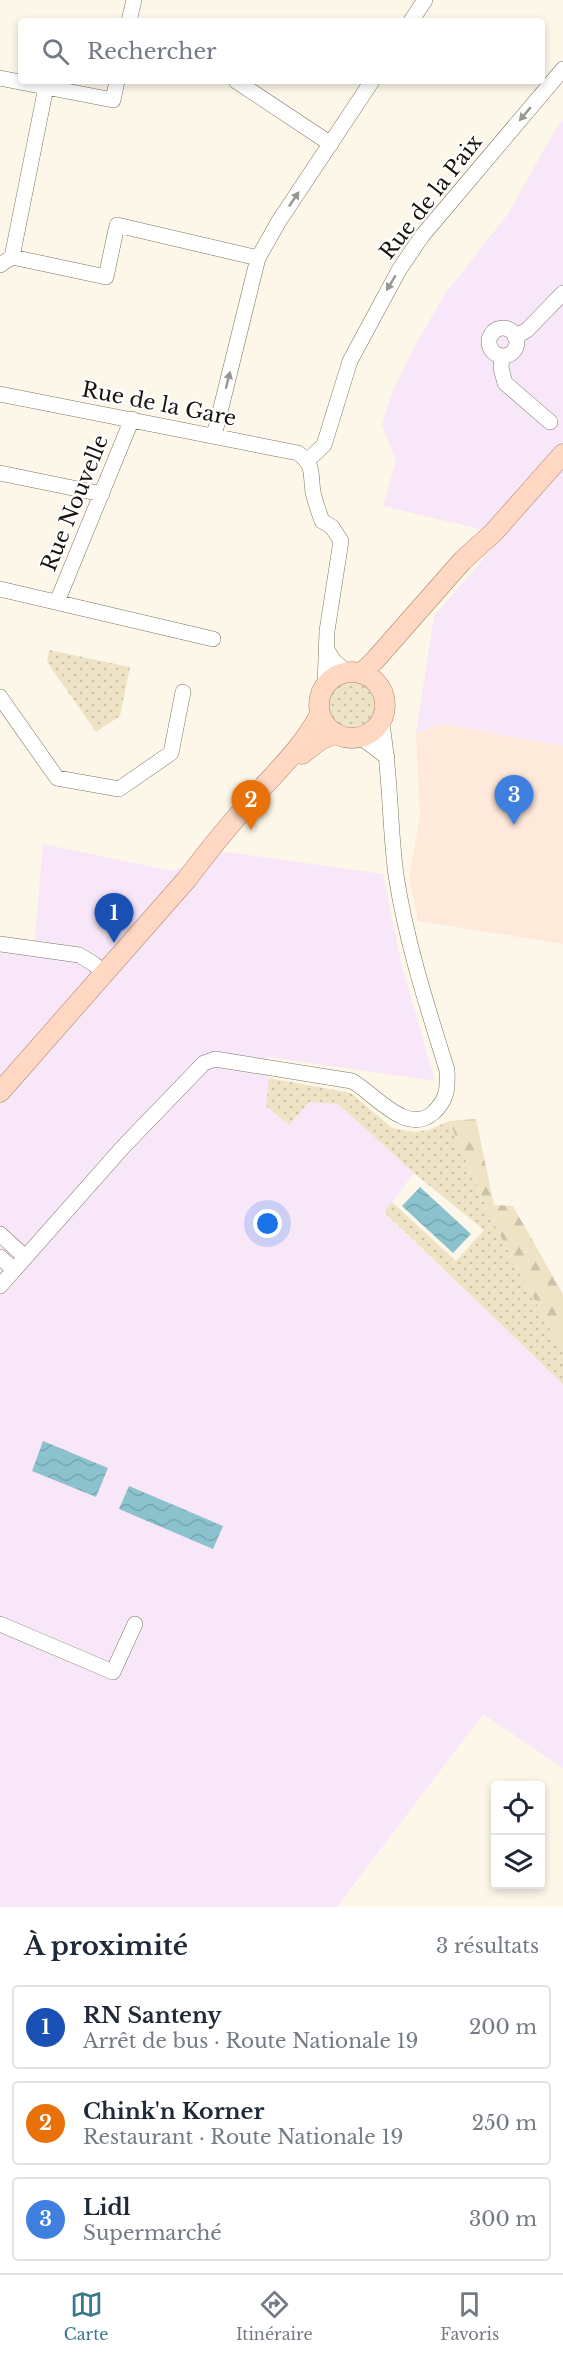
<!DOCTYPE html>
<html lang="fr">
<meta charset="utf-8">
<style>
:root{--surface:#fff;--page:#f2f2f3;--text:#1f2937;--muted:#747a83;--line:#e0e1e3;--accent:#3a788d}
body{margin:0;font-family:"Libre Baskerville",serif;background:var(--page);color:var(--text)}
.controls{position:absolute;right:18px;bottom:18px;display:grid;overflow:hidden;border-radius:6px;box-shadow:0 3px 9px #0003}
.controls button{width:54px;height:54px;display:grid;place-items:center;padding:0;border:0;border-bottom:2px solid var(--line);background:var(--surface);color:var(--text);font:30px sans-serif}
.you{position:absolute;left:268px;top:1224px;width:21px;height:21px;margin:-15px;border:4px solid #fff;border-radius:50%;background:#1a73e8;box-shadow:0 0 0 9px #1a73e833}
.badge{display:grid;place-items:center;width:39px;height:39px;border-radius:50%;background:var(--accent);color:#fff;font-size:20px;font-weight:700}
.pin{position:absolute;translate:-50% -50px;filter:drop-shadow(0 2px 3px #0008)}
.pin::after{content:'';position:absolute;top:32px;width:21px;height:18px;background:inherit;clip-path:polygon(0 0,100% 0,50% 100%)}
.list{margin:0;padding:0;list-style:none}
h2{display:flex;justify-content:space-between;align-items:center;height:78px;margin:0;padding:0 24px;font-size:26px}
h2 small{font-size:20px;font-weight:400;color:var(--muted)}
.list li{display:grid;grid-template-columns:39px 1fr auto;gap:18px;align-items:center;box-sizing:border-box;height:84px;margin:0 12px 12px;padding:0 12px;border:2px solid var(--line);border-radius:6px}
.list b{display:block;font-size:22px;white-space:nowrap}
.list p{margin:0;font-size:20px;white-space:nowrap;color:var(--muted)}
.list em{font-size:20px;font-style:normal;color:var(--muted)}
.icon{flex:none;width:33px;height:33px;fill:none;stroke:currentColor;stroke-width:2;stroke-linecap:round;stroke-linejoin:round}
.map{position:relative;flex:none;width:563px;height:1907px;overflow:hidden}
.search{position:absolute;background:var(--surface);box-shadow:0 3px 9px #0003;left:18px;right:18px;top:18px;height:66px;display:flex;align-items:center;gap:15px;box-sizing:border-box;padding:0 21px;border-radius:6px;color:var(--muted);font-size:22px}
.sheet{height:366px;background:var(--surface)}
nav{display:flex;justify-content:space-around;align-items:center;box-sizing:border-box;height:84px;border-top:2px solid var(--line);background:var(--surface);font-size:16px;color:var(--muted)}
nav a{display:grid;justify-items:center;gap:3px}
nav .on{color:var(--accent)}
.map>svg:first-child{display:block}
</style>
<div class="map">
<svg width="563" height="1907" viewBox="0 0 563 1907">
<defs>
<pattern id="green-dots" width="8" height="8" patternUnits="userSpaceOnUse" patternTransform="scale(1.5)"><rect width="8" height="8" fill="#efe3c6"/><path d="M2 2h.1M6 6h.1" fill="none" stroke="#ccc2a9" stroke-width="1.8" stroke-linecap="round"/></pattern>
<pattern id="forest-firs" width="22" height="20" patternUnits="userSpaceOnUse" patternTransform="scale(1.5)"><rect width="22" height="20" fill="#efe3c6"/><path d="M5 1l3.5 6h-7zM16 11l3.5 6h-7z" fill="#ccc2a9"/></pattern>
<pattern id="water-waves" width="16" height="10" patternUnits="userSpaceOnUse" patternTransform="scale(1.5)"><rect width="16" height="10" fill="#8bc2cd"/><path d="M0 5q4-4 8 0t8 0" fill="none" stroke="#77a6af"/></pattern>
</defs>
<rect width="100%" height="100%" fill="#fdf7e9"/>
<!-- commercial -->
<path fill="#fee9da" d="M442,724l121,22v198l-145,-23 -9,-43 11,-62 -4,-83z"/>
<!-- industrial -->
<path fill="#f8e7f9" d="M563,120v626l-121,-22 -26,9 18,-117 70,-81 -121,-29 13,-45 -14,-36 10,-32 24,-49 29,-50 63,-80 43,-77z
M43,844l129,27 55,-19 156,22 19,93 33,114 -167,-24 1,21 40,24 29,2 76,69 -30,40 179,171v384l-80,-54 -146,193h-337v-963l34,3z"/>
<!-- green -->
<path fill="url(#green-dots)" d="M49,650l81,17 -10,49 -24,16 -49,-70z
M328 705a24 24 0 1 1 48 0a24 24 0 1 1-48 0Z
M269,1078l82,15 41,35 21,4 16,-2 20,-9 43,99 71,133v31l-179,-172 8,-10 64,59 28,-31 -70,-57 -76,-69 -29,-2 -20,23 -23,-19z"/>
<!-- forest -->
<path fill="url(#forest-firs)" d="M476,1119l18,86 19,1 50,88v59l-71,-133 -43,-99z"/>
<!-- water -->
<path fill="url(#water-waves)" d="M420,1187l51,47 -18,19 -51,-47z
M43,1441l65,27 -12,29 -64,-26z
M129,1486l94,40 -10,23 -94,-40z"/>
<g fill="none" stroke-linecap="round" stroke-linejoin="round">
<!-- minor casing -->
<g stroke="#7d7460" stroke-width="16">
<path id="minor" d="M129,21l5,-21
M411,21l14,-21
M0,78l113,22 4,-19
M236,81l95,63
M12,257l94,20 11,-52 141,33
M0,265l12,-8 34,-170
M489 342a14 14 0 1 1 28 0a14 14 0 1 1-28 0Z
M515,337l12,-7 36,-37
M502,356l-1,12 4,15 45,39
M0,394l298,59c17,13 12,20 15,39 2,10 6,20 9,29l10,6 9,14 -14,90 -2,55
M214,436l44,-178 21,-37 93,-140
M308,460l16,-15 26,-84 49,-91 23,-34 141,-167
M0,473l102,21
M0,589l213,50
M57,602l75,-183
M326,649l8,12 13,11
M0,697l57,81 62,11 52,-36 12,-61
M359,736l28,21
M0,944l79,11 15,9 10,9
M0,1234l25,23
M0,1257l14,13
M0,1286l123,-139 81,-84 11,-4 137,22c22,12 54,55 81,32 14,-13 15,-24 14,-43 -20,-64 -41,-129 -51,-195 -7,-52 -5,-104 -15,-155
M0,1624l113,48 22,-48"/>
</g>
<!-- major casing -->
<g stroke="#ad8369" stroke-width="21">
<path id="major" d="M319 705a33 33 0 1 1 66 0a33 33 0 1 1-66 0Z
M362,673l14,-14 87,-99 30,-27 70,-79
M302,754l18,-14 16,-7
M0,1092l187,-213c24,-32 49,-62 76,-92 21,-23 43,-45 57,-73"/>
</g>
<!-- minor -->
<use href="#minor" stroke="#fff" stroke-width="15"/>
<!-- major -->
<use href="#major" stroke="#fed8c3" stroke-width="20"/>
</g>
<!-- one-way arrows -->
<defs><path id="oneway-solid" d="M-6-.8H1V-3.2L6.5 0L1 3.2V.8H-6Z" transform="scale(1.5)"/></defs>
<g fill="#979692">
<use href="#oneway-solid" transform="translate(525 114) rotate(130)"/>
<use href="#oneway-solid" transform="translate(294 199) rotate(-56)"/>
<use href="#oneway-solid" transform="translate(391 283) rotate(121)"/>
<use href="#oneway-solid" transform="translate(228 380) rotate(-76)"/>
</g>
<g text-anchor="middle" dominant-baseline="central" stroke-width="4.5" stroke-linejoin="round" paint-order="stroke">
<!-- street labels -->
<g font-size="21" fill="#18150d" stroke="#fff">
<text transform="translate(431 197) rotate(-52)">Rue de la Paix</text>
<text transform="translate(159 404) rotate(11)">Rue de la Gare</text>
<text transform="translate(75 503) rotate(-68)">Rue Nouvelle</text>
</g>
</g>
</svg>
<div class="controls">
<button><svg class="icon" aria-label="locate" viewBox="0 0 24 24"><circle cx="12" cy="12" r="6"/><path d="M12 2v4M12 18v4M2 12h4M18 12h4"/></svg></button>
<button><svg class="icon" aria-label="layers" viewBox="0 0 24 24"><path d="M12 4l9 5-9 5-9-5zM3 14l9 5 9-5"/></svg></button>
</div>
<div class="you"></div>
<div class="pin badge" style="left:114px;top:943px;background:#1a4fb4">1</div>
<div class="pin badge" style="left:251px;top:830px;background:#e8710a">2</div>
<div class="pin badge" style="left:514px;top:825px;background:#3f7fe0">3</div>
<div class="search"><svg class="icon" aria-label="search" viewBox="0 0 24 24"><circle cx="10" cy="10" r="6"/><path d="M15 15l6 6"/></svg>Rechercher</div>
</div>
<section class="sheet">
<h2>À proximité<small>3 résultats</small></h2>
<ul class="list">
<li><span class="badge" style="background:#1a4fb4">1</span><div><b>RN Santeny</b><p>Arrêt de bus · Route Nationale 19</p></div><em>200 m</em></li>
<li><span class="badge" style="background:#e8710a">2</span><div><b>Chink'n Korner</b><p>Restaurant · Route Nationale 19</p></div><em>250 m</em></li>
<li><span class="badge" style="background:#3f7fe0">3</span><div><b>Lidl</b><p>Supermarché</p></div><em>300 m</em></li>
</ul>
</section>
<nav>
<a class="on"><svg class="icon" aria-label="map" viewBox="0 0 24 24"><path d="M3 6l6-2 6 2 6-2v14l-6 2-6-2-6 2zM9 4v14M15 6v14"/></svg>Carte</a>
<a><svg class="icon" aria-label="directions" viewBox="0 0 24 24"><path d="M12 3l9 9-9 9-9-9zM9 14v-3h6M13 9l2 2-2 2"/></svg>Itinéraire</a>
<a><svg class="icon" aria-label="saved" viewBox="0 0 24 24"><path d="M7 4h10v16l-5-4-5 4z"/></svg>Favoris</a>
</nav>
